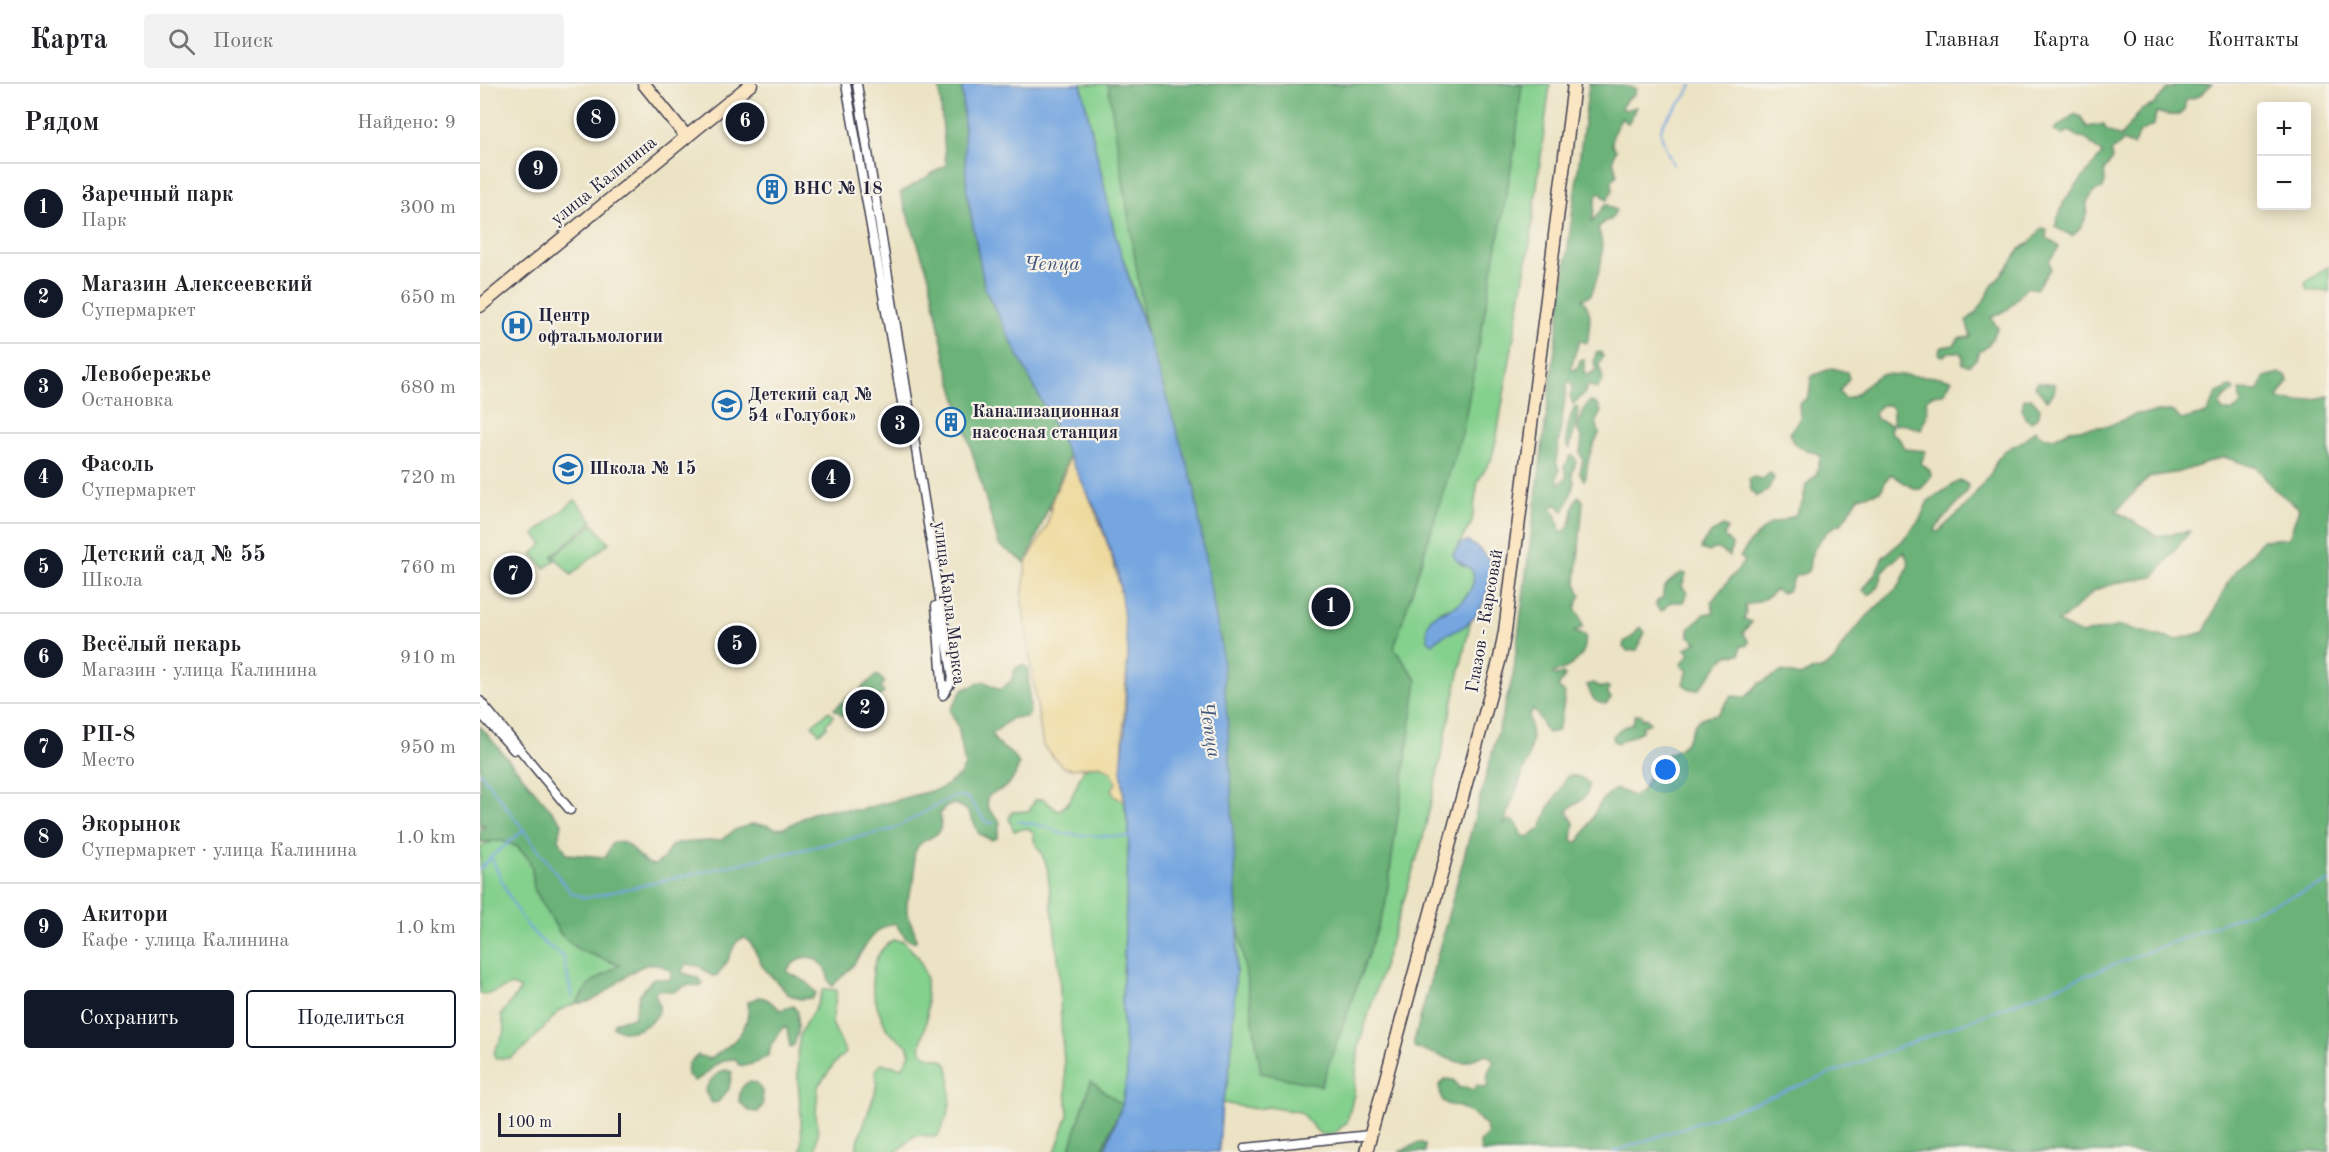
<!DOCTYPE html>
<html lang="ru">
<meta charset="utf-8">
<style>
:root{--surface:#fff;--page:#f2f2f2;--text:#202124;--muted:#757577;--line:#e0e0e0;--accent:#111827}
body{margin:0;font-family:"Old Standard TT",serif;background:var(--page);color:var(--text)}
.controls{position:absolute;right:18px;top:18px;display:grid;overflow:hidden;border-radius:6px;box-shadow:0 3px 15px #0003}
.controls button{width:54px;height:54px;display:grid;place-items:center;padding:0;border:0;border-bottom:2px solid var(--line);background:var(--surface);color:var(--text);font:30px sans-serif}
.scale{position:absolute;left:18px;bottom:15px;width:123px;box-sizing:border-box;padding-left:6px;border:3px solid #22223b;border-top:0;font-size:16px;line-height:21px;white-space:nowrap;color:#22223b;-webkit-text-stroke:4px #f7f3e8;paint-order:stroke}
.you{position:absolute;left:1186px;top:686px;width:21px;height:21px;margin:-15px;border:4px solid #fff;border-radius:50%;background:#1a73e8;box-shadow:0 0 0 9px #1a73e833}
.badge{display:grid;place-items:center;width:39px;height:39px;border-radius:50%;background:var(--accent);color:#fff;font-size:20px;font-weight:700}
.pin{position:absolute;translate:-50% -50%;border:3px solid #fff;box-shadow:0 2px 6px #0006}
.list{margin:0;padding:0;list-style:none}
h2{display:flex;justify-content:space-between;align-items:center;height:78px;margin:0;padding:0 24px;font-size:26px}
h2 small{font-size:20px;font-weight:400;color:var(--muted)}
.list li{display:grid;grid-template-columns:39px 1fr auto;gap:18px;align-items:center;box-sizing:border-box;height:90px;padding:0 24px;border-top:2px solid var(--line)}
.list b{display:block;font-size:22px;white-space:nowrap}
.list p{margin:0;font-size:20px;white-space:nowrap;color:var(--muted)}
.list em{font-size:20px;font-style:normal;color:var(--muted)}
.actions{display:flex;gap:12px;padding:18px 24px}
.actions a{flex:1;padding:14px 0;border:2px solid var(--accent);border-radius:6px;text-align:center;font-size:21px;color:var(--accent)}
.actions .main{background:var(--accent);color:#fff}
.icon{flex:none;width:33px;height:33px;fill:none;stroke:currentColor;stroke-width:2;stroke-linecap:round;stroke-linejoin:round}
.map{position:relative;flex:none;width:1849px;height:1068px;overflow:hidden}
header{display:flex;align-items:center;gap:36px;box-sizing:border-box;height:84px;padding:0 30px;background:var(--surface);border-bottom:2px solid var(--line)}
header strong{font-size:28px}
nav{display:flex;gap:33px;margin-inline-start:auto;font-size:21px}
.search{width:420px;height:54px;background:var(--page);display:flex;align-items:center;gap:15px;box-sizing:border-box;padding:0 21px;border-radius:6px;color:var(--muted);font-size:22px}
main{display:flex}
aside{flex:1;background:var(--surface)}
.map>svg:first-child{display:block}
</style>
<header>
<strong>Карта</strong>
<div class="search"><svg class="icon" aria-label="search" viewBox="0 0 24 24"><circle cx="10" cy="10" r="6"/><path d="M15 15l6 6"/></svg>Поиск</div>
<nav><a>Главная</a><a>Карта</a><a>О нас</a><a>Контакты</a></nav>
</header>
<main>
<aside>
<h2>Рядом<small>Найдено: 9</small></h2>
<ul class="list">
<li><span class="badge">1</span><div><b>Заречный парк</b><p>Парк</p></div><em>300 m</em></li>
<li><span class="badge">2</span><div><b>Магазин Алексеевский</b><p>Супермаркет</p></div><em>650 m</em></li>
<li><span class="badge">3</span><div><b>Левобережье</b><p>Остановка</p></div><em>680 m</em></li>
<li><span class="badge">4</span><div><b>Фасоль</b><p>Супермаркет</p></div><em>720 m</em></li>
<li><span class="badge">5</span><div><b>Детский сад № 55</b><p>Школа</p></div><em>760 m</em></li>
<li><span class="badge">6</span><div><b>Весёлый пекарь</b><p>Магазин · улица Калинина</p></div><em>910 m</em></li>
<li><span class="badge">7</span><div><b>РП-8</b><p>Место</p></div><em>950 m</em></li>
<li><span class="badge">8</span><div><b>Экорынок</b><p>Супермаркет · улица Калинина</p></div><em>1.0 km</em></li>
<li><span class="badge">9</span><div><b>Акитори</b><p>Кафе · улица Калинина</p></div><em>1.0 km</em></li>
</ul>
<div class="actions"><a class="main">Сохранить</a><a>Поделиться</a></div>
</aside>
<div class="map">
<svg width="1849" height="1068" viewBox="0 0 1849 1068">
<rect width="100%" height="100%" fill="#f7f3e8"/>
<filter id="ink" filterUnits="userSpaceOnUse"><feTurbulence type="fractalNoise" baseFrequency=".0167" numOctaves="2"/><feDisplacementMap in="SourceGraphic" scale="12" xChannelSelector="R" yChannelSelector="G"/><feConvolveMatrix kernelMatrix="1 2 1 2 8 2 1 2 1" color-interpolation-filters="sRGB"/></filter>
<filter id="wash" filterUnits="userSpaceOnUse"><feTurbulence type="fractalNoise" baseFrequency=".008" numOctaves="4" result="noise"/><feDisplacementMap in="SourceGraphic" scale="24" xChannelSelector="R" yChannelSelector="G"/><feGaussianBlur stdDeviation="1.35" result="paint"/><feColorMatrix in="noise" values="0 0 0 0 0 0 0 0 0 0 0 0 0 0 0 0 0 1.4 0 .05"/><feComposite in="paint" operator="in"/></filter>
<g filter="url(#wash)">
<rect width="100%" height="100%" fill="#ece3c4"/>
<!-- green -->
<path fill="#84d08d" stroke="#537964" stroke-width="1.5" d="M601,0h469l-20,158 -34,199 -5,19 -13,21 -6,41 -19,32 7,10 11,5c8,11 -3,27 -12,34 -5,4 -13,6 -19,8l-7,32c12,-12 24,-13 38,-24l-48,219 -64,207 -5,49 -7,28 -11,10 -10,4 -7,-3 -19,-21 -33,-5 -11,2 -34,-6 5,-18 4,-26 7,-128 -84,-578 -39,-119z
M1849,182v26l-22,-2 -2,-7z
M95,416l18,21 -41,35 3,4 -10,8 -13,-14 11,-10 -9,-10z
M113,440l16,19 -38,32 -17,-19z
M349,627l5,5 -8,8 1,3 -8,6 -7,-8z
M620,681l12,7 5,11 -4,7 2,7 9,4 5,32 -7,172 5,70 -5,30 -18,47h-49l13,-37 -7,-91 -2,-58 -12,-99 -6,-15 -7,-11v-7l-6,-6 -14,3 -5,-12 3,-7 17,-1 6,-11 8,-1 15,12c18,-10 16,-27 27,-43z
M13,757h9l13,4 13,13 4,10 2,21 27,46 18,15 41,15 -31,19 -12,19 -17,7 -35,38 -15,10 -14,1 -2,-7 11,-21 -4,-16 20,-26 -9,-4 -24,9h-8v-148z
M413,856l10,1 16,17 7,19 1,41 -7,30c5,11 14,8 24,13 8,5 7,43 4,52 -1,7 -7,15 -10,22l-4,2c-30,-6 -19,5 -39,15h-38v-8l18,-51 2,-10 -2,-12 6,-8 21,5 8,-14 -3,-9c-6,-5 -14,-8 -19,-14 -3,-4 -4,-9 -6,-13 -12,-26 -17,-60 11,-78z
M346,905l11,1 -5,33 14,30 -8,6 -20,27 -2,28 2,19 -3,19h-14c4,-37 -9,-81 -1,-116 3,-12 10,-19 16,-29 3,-5 4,-11 7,-17z"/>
<!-- forest -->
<path fill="#6bb278" stroke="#466a5a" stroke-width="1.5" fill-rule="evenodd" d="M459,0h23l5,110 18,95 85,165 -44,109 -27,-18 -53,-183 -17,-86 -29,-83 46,-28z
M628,0h414l-7,63 -52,283 -69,218 23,32 -32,227 -64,179 -60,-13z
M1109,0c16,0 34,0 47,5l-2,6 -8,5 -5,8 4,2 11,-3 -7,15 -2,1 -6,-5 -8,16 -1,10 4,6 -3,10 4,15 -5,6 1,9 -6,10 -8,-8 -3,5 -4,25 14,-18 10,6 -5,10 -6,1 -7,7c9,24 2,43 -7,67l-9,4c12,14 7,23 6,41l-2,3 -6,-3c-2,3 -9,26 -9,29l3,1 4,-3 2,-7 4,-1v15l4,1 8,-5 -2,-7 2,-10 5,-1 2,5 -4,8 4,14 -6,10 -9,-4 -4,9 -11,10 -3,-8 3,-9 -4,-5 -2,2 -11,77 3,9 -2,8 2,6 8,-7 -3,-10 7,-11h3l2,6 -4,12 2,9 -5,18 -6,10 -7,-7 -6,5 6,4v7l3,4v6l4,2c14,-9 5,-25 16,-36l4,5 -7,82 5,12 -6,13 5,8 3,11 -9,5 11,3c4,21 -14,33 -32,38l3,3 7,-2 2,2 -7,11 7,6c-1,8 -4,32 -8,38l-9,2c-7,-6 -5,-14 -15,-23l-4,5 3,23 -4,21 -24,64 5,-3c9,2 10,8 12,15l8,2 12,-9 8,-21 11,-16 6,-14c8,-3 19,0 23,8 -3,19 -13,15 -22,26l7,12 -2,18 6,1c13,-15 19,-46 39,-53l16,7c16,-5 14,-23 23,-33 6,-7 17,-10 24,-15 20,-18 5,-30 38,-34l13,-18 15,1 12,-13 25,-13 17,5 10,-5 10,-1 14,-9 8,-15 21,-26 37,-35 9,-21 -5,-13 -21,20c-3,10 -2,18 -15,24l-5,-5 13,-18 7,-15 18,-15 19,-23 8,-18 32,-21 8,5 -1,7 -31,36 -1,3 3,1 27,-25 26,-34 6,-13 7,-9 19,-10 12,-11 10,8h9l15,-8 39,-4 29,-12 32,-3 5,1 7,8 26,-7 10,-20 13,-6 3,1 1,3 -10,6 -5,8 4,6h9l9,-6 -2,-15 19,1 7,-14 15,-4 7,4 1,6 -10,14 3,3 18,2 30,-6v756h-848l-1,-10 8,-8 -3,-9 -8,-8 -15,-9 -15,-4 -5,-4 -3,-14 6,-7 9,1 5,8 6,-1 8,3 4,-5 10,3 1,-16 6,-11 -7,-7 -22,8h-7l-44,-15v-6l99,-365zM1744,373l33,11 17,21 25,19 -10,30 -27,2 -33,40 -25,52 -29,8 -55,-14 -39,8 -24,-12 11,-7 27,-25 25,-8 34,-5 36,-46 -33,5 -41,-25 33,-34 31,-5z
M1696,0h36l-13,12 -13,4c-1,3 -1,7 -2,10 -6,10 -21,3 -28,3l-2,12 -14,7 -7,14 -10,-5 -12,11 1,8 -8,11 1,10 -2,8 -8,2 -8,11c0,15 -2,24 -15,34l-17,-9 9,-26 38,-47 -17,-16 -7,-1 -9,-6 -6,4 -9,-4 2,-3 19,-14 6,3 6,10 17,-3 2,6 14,7 21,-27 12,-5 15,-17h5z
M1562,144l5,1 -1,8 13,10 -10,14 2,7 -15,21 -9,-2 -19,22 -17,9 7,10 -11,19 -9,6c0,6 -5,9 -9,12l-7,-1 1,-7 -4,-5h-11l-4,4 -4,-1 -1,-3 3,-5 12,-2 5,-7 12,-1 -5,-16 12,-10 14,-25 21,-26 6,-11 11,-6z
M1352,284l15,4 2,6 -10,14 6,7c16,-3 22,-20 37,-25l58,3 12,3 -9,14 -11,1 -6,5 2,12 -7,18 -17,-6 -9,1 -2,-3v-13l-4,-4h-8l-7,8 2,6 16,6 -2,7 8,5 7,12 21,2 -5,12 9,8 1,5 -9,12 -4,2 -10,-5 -17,-11 -5,6 -5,11 -22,6 -18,27c-13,2 -25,20 -30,32 -2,5 0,10 -3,15 -3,4 -9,3 -13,5l-7,15 -7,2 -6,-3c-9,11 -18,11 -30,16l1,7 -2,6 8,3 -9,11 6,9 -3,4h-5l-1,8 -11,1 -5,3 -26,32 -8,-1 -7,-5 5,-13 -7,-6 9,-12 -5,-4 12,-7 -8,-6v-7l15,-15 10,-2 -3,-10 32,-39 1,-3 -4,-3 10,-15 21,-19 14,-3 10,-5 8,-14 3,-16 10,-10 5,-19c-12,-9 -29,-4 -31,-23l10,-15 -1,-15c16,-7 8,-13 13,-27z
M1558,298l17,2c1,7 -3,13 -9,16l-11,-14z
M1551,314l9,10 -1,7 -8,7 -6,-4 -3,-9 2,-10z
M1110,317l8,4 3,7 -5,9 3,13c-8,13 -12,27 -13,43l-2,3 -4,-7 3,-14 -3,-6 2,-15 -5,-9c4,-9 6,-23 13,-28z
M1095,322l3,2c0,14 -6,26 -8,40h-2c-5,-9 2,-32 7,-42z
M1290,389l4,5 -7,13 -11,5 -5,-6 -2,-11 3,-2 11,2z
M1243,442l4,2 -3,8 8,9 -2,11 -14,-8 -7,4 -8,-3c2,-10 13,-18 22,-23z
M1201,489l5,1 -4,12 5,7 -4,9h-12l-9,9 -3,-1 -3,-5 1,-4 6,-3c-2,-13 9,-18 18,-25z
M1160,543l5,5 -8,18 -10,1 -4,-4 1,-5 9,-6z
M542,581l6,3 2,45 -4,4 -14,1 -20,16c3,13 22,17 27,30 -2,8 -7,19 -15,24 -8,5 -21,5 -16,19 2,6 9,9 12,15l-3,16 -6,2 -12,-6c-7,-14 -8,-27 -26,-30l-9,4 -4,6c6,30 -18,18 -25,38 -3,10 2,18 -1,28 -2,10 -9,19 -7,31 1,10 9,17 9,30 -12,2 -14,-11 -22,-18 -24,7 -28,24 -41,42 -6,8 -14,13 -20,21l-3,-2c-2,-4 -2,-10 -4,-14 -11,-19 -27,-15 -39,0l2,3 18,9 9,11 -4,5 -12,1 -12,-5 -25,-27 -11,-22 -7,-7c-12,1 -12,14 -18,24 -3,4 -6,8 -9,13l-6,1 -13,-10 -13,-2 -5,8 17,6 5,5 -1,3 -15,-1 -14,7 -15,-3 -3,5c1,4 3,6 4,10 3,16 -22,30 -36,27 -4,-1 -7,-3 -10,-4l1,-4 6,-3 14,-2 5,-23 14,-17 15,2 3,-2v-6c-32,-30 -62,35 -94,31l12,-19 31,-19 -41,-15 -18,-15 -27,-46 -2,-21 -4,-10 -10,-11 -16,-6 -22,1v-10l5,-6 -2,-2 -3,4v-102l82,97 -3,16 8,15 38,3 8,-15c21,-4 23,22 42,23l9,-7 7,-12 7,-3 43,-3 14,-10 17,-6 14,1 11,4 7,-1 28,-15 18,-4 29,1 83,-22 18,-13 5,-10 -7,-39 -8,-15 12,-21 22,-9 16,9 11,-9 5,-13z
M397,591l8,7 -5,5 4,6 -12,8 -11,-13z
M1113,599l9,5 3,-2 4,1 -1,7 3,4 -5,6c-14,-1 -14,-8 -19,-19z
M373,609l9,5 -18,18 -10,-7z
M1160,630l2,2v4l4,-2 4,5 -8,4v4l-24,12 -5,-2v-5l7,-7 13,-6 2,-8z
M278,913l7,1 16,12 12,-4 5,6v20l-4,13 -4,2 -3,-19 -4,-1 -12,18 -2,10c-9,6 -19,12 -30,10l-4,-6c-20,-1 -25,16 -41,22l-7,-7 1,-10 10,-9 12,4c22,-15 41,-27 38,-57z
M246,986l6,2 -3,17 -11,13 -6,1 -7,-11c3,-10 11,-20 21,-22z
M611,997l31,24 -21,47h-32z
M269,998l7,1 6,8 1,14 -5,7 -9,-1 -10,-10c1,-9 1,-15 10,-19z
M940,1058l5,3v7h-26z"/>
<!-- sand -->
<path fill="#eeda9e" stroke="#887e6c" stroke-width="1.5" d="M590,370c29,63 56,126 58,196 0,14 -2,28 -3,41 -1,37 -5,74 -1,110l-9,-4 -3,-7 4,-7 -4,-11 -12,-7 -28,4 -9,-2 -20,-21 -21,-144 4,-39 21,-37 6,-28 11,-24z"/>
<!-- water -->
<path fill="#75a6e0" stroke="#4c648e" stroke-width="1.5" d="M482,0h119l34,150 79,252 12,78 15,81 7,85 10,201 -7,128 -4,26 -5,18 -3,49h-115l18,-47 5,-30 -5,-70 7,-172 -8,-63 4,-38 3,-82 -10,-77 -20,-59 -113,-225 -18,-95z
M987,457l10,6 13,13c2,25 -6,58 -33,70 -12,6 -13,2 -24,14l-5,-4c-5,-28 12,-25 29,-35 11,-7 22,-25 14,-36l-15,-9 -3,-6 7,-10z"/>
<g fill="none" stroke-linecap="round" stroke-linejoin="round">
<!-- stream -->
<path stroke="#75a6e0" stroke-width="2" d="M1193,81c-4,-10 -11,-22 -12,-33 0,-15 25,-29 31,-48
M0,688l91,121 15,5 308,-69 54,-30 10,-3 10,2 18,24 8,1
M537,737l31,6 14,7 69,3
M44,746l-33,27c14,30 26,63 52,85 6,5 13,9 20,14l9,41
M0,785l10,-11
M1133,1068l144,-50 572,-220"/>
</g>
</g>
<g filter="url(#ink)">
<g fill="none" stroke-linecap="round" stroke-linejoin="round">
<!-- street casing -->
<g stroke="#403f50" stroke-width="11">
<path id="street" d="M366,0l61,347
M377,0l96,595 -10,16
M456,522l7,86
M0,617l90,109
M0,629l34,37
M765,1064l125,-13"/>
</g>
<!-- secondary casing -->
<g stroke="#403f50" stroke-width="15">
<path id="secondary" d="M164,0l42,52
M0,222l271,-222
M886,1068l134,-494 5,-27 69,-547"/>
</g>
<!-- street -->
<use href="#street" stroke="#fff" stroke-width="8"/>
<!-- secondary -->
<use href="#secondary" stroke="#fbe6c4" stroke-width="12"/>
</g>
</g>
<!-- icons -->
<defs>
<g id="building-ring" transform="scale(1.5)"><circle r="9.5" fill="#f7f3e8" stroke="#1f6fb2" stroke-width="1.5"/><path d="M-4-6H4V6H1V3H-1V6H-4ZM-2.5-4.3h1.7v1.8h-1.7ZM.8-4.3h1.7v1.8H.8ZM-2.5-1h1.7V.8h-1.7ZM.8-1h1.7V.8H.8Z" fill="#1f6fb2"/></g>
<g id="hospital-ring" transform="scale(1.5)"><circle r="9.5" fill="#f7f3e8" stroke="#1f6fb2" stroke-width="1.5"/><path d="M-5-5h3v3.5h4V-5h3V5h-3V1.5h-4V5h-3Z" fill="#1f6fb2"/></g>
<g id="school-ring" transform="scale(1.5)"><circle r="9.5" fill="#f7f3e8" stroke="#1f6fb2" stroke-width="1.5"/><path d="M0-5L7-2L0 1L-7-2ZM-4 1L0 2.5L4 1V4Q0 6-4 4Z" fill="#1f6fb2"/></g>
</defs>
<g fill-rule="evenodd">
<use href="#building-ring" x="292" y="105"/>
<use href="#hospital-ring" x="37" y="242"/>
<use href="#school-ring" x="247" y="321"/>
<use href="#building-ring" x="471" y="338"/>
<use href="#school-ring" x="88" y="385"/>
</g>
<g text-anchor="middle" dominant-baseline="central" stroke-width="4.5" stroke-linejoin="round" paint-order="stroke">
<!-- street labels -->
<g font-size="18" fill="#22223b" stroke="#f7f3e8">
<text transform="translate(124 97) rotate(-39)">улица Калинина</text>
<text transform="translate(469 519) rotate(83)">улица Карла Маркса</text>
<text transform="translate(1005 537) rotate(-80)">Глазов - Карсовай</text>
</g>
<!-- poi labels -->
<g font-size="18" font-weight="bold" fill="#22223b" stroke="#f7f3e8" text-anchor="start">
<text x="313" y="105">ВНС № 18</text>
<text x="58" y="232">Центр<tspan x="58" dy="21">офтальмологии</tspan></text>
<text x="268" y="311">Детский сад №<tspan x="268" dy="21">54 «Голубок»</tspan></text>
<text x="492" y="328">Канализационная<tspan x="492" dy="21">насосная станция</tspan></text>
<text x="109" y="385">Школа № 15</text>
</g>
<!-- water labels -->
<g font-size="20" font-style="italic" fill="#43577d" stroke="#f7f3e8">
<text x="572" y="181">Чепца</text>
<text transform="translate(729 646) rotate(81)">Чепца</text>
</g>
</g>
</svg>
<div class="controls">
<button>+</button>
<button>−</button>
</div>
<div class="scale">100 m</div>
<div class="you"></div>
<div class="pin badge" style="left:851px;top:523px">1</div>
<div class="pin badge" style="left:385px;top:625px">2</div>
<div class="pin badge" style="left:420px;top:341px">3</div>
<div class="pin badge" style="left:351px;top:395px">4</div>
<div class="pin badge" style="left:257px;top:561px">5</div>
<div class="pin badge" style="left:265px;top:38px">6</div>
<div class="pin badge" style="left:33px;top:491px">7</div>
<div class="pin badge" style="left:116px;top:35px">8</div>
<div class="pin badge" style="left:58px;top:86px">9</div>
</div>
</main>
